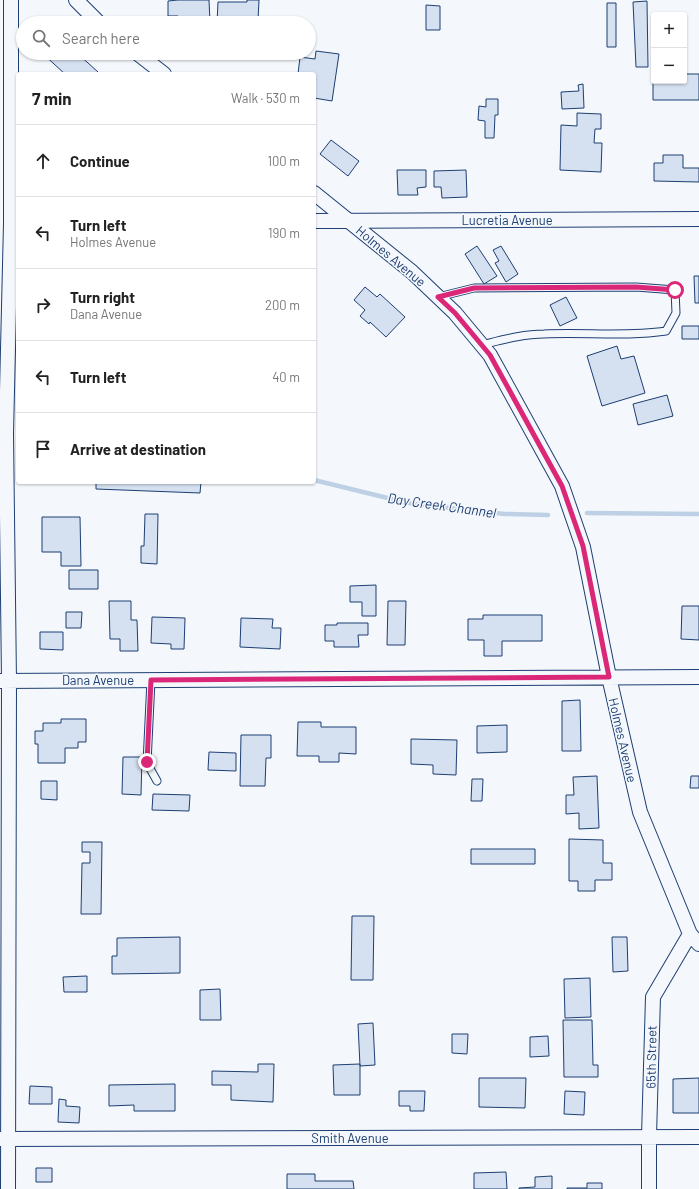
<!DOCTYPE html>
<meta charset="utf-8">
<style>
:root{--surface:#fff;--page:#f2f2f2;--text:#222;--muted:#767676;--line:#e0e0e0}
body{margin:0;font-family:Barlow,sans-serif;background:var(--page);color:var(--text)}
.controls{position:absolute;right:12px;top:12px;display:grid;overflow:hidden;border-radius:4px;box-shadow:0 1px 3px #0004}
.controls button{width:36px;height:36px;display:grid;place-items:center;padding:0;border:0;border-bottom:1px solid var(--line);background:var(--surface);color:var(--text);font:20px sans-serif}
.stop{position:absolute;width:12px;height:12px;margin:-9px;border:3px solid #db2777;border-radius:50%;background:#fff}
.stop.end{background:#db2777;border-color:#fff;box-shadow:0 1px 4px #0008}
.list{margin:0;padding:0;list-style:none}
h2{display:flex;justify-content:space-between;align-items:center;height:52px;margin:0;padding:0 16px;font-size:17px}
h2 small{font-size:13px;font-weight:400;color:var(--muted)}
.list li{display:grid;grid-template-columns:26px 1fr auto;gap:12px;align-items:center;box-sizing:border-box;height:72px;padding:0 16px;border-top:1px solid var(--line)}
.list b{display:block;font-size:15px;white-space:nowrap}
.list p{margin:0;font-size:13px;white-space:nowrap;color:var(--muted)}
.list em{font-size:13px;font-style:normal;color:var(--muted)}
.icon{flex:none;width:22px;height:22px;fill:none;stroke:currentColor;stroke-width:2;stroke-linecap:round;stroke-linejoin:round}
.map{position:relative;flex:none;width:699px;height:1189px;overflow:hidden}
.search{position:absolute;background:var(--surface);box-shadow:0 1px 3px #0004;left:16px;top:16px;width:300px;height:44px;display:flex;align-items:center;gap:10px;box-sizing:border-box;padding:0 14px;border-radius:22px;color:var(--muted);font-size:15px}
.panel{position:absolute;background:var(--surface);box-shadow:0 1px 3px #0004;left:16px;top:72px;width:300px;height:412px;border-radius:4px}
.map>svg:first-child{display:block}
</style>
<div class="map">
<svg width="699" height="1189" viewBox="0 0 699 1189">
<rect width="100%" height="100%" fill="#f4f7fb"/>
<g fill="none" stroke-linecap="round" stroke-linejoin="round">
<!-- stream -->
<path stroke="#bed0e5" stroke-width="4.5" d="M314,480l94,23 97,11 43,1
M587,513l112,1"/>
</g>
<!-- building -->
<path fill="#d5e0f0" stroke="#1d3f73" d="M178,0h31l1,22 -31,1 -1,-7h-10v-15z
M247,0h12l-1,20 -19,-1 -1,4h-21l1,-21h29z
M647,1l1,66h-12l-3,-65z
M607,3h9v44h-9z
M426,5l14,1v24h-14z
M316,51l23,3 -7,47 -18,-3v-24h-16l2,-17 15,2z
M42,53h35l21,19 -2,2h-31z
M653,66h1v15h30v-7h15v26h-46z
M583,84l1,24 -22,1 -1,-17 18,-1 -1,-6z
M486,99h12v16h-3l-1,23h-9v-17l-7,-1 1,-14 7,1z
M577,113l24,1v15h-6l-1,14h8l-1,29 -41,-2 1,-45 16,1z
M331,140l28,21 -11,15 -28,-22z
M663,155h20v13h16v14l-45,-1v-18h9z
M397,170h29v17l-9,1 1,7h-20z
M466,170l1,27 -25,1 -1,-11h-7v-16z
M477,246l20,30 -13,8 -19,-30z
M501,246l17,28 -12,8 -11,-19 4,-2 -6,-11z
M694,276h5v27h-4z
M365,287l12,10 3,-3 25,23 -19,20 -16,-15 -1,2 -9,-8 5,-6 -11,-10z
M566,297l11,21 -17,8 -10,-21z
M682,326h17v13h-17z
M617,346l4,13 13,-3 11,37 -43,13 -15,-50z
M667,395l6,21 -35,9 -5,-21z
M96,482h105l-1,11 -104,-4z
M145,514h13l-1,50 -16,-1v-17h3z
M42,517h38l1,49h-20v-14h-19z
M69,570h29v19h-29z
M376,585v31h-14v-14h-12v-16z
M109,601h22v19h6l1,31h-18v-12h-10z
M388,601h18l-1,44h-18z
M682,606h17v34l-18,-1z
M66,612h16l-1,16h-15z
M483,615h59v26h-40v15h-18v-16h-16v-21h15z
M152,617l33,1 -1,31h-13v-5l-20,-1z
M241,618l32,1 -1,9h9l-1,21 -40,-2z
M337,623h31v12h-10l1,12h-25v-6h-9v-16h12z
M40,632h23v18l-23,-1z
M580,700l1,51h-19v-50z
M61,719h25v23h-8v6h-13v15h-27v-19h-3v-13h8v-8h18z
M298,722h23v5h35v27l-17,-1v9h-20v-6h-22z
M507,725v27l-30,1v-27z
M241,735h30v23h-5l-1,28h-25z
M411,739l46,1 -1,35 -23,-1v-9l-22,-1z
M209,752l27,1v18l-28,-1z
M123,757h19l-1,38 -19,-1z
M597,776l2,52 -20,1v-16l-13,1v-19h8l-1,-18z
M691,776h8v12h-9z
M472,779h11l-1,22h-11z
M41,781h16v19l-16,-1z
M153,794l37,1 -1,16 -37,-1z
M569,839l34,1v23h9v17h-17v11h-17v-10h-9z
M82,842h20l-1,72h-20l1,-51h8v-11h-8z
M471,849h64v15h-64z
M352,916h22l-1,64h-22z
M180,937v36l-68,1v-18h5v-18z
M612,937h15l1,34 -15,1z
M87,976v16h-23l-1,-15z
M590,978l1,39 -26,1 -1,-39z
M220,989l1,31h-21v-30z
M563,1020h29l1,45h5v12h-34z
M373,1023l2,42 -15,1 -2,-42z
M452,1034h16l-1,20 -15,-1z
M548,1036l1,20 -19,1v-20z
M258,1064h16l-1,38 -42,-2v-15h-19v-14l46,1z
M360,1064v31h-26l-1,-30z
M479,1078h47l-1,30 -46,-1z
M699,1078v35h-26v-34z
M175,1084v27h-41v-6l-25,1v-21z
M30,1086l22,1v17h-23z
M399,1091h26l-1,20h-14v-5h-11z
M565,1091l20,1 -1,23 -20,-1z
M59,1099l7,1v6l14,1 -1,16 -21,-1z
M36,1168h16v14h-16z
M506,1172l1,17h-33v-16z
M287,1174h28v7h38l1,8h-67z
M552,1176v13h-33v-1l16,-1v-10z
M587,1183h15v6h-35v-1h20z"/>
<g fill="none" stroke-linecap="round" stroke-linejoin="round">
<!-- lane casing -->
<g stroke="#1d3f73" stroke-width="9">
<path id="lane" d="M438,297l36,-9 162,-1 39,3 1,23 -10,18c-40,6 -81,1 -122,3 -21,0 -42,6 -63,11
M151,680l-4,83 10,18"/>
</g>
<!-- street casing -->
<g stroke="#1d3f73" stroke-width="16">
<path id="street" d="M76,0l23,23
M137,53l27,21
M314,193l98,79 43,41 35,42 72,131 21,61 26,130 31,135 50,122 9,10
M314,221l385,-2
M0,681l699,-4
M0,1139l699,-2
M8,1189l1,-508 -3,-248 5,-210v-223
M649,1189v-53l4,-139 37,-63"/>
</g>
<!-- lane -->
<use href="#lane" stroke="#f4f7fb" stroke-width="7"/>
<!-- street -->
<use href="#street" stroke="#f4f7fb" stroke-width="14"/>
</g>
<g fill="none" stroke-linecap="round" stroke-linejoin="round">
<!-- route -->
<path stroke="#db2777" stroke-width="5" d="M147,762l4,-82 458,-3 -26,-131 -21,-60 -72,-131 -35,-42 -17,-16 36,-9 162,-1 39,3"/>
</g>
<g text-anchor="middle" dominant-baseline="central" stroke-width="3" stroke-linejoin="round" paint-order="stroke">
<!-- street labels -->
<g font-size="13" fill="#1d3f73" stroke="#f4f7fb">
<text x="507" y="220">Lucretia Avenue</text>
<text transform="translate(391 256) rotate(40)">Holmes Avenue</text>
<text x="98" y="680">Dana Avenue</text>
<text transform="translate(623 740) rotate(77)">Holmes Avenue</text>
<text transform="translate(651 1057) rotate(-89)">65th Street</text>
<text x="350" y="1138">Smith Avenue</text>
</g>
<!-- water labels -->
<g font-size="14" font-style="italic" fill="#1d3f73" stroke="#f4f7fb">
<text transform="translate(442 505) rotate(8)">Day Creek Channel</text>
</g>
</g>
</svg>
<div class="controls">
<button>+</button>
<button>−</button>
</div>
<div class="stop" style="left:675px;top:290px"></div>
<div class="stop end" style="left:147px;top:762px"></div>
<div class="search"><svg class="icon" aria-label="search" viewBox="0 0 24 24"><circle cx="10" cy="10" r="6"/><path d="M15 15l6 6"/></svg>Search here</div>
<section class="panel">
<h2>7 min<small>Walk · 530 m</small></h2>
<ul class="list">
<li><svg class="icon" aria-label="ahead" viewBox="0 0 24 24"><path d="M12 20V5M6 11l6-6 6 6"/></svg><div><b>Continue</b></div><em>100 m</em></li>
<li><svg class="icon" aria-label="left" viewBox="0 0 24 24"><path d="M17 20v-9H6M10 6l-5 5 5 5"/></svg><div><b>Turn left</b><p>Holmes Avenue</p></div><em>190 m</em></li>
<li><svg class="icon" aria-label="right" viewBox="0 0 24 24"><path d="M7 20v-9h11M14 6l5 5-5 5"/></svg><div><b>Turn right</b><p>Dana Avenue</p></div><em>200 m</em></li>
<li><svg class="icon" aria-label="left" viewBox="0 0 24 24"><path d="M17 20v-9H6M10 6l-5 5 5 5"/></svg><div><b>Turn left</b></div><em>40 m</em></li>
<li><svg class="icon" aria-label="arrive" viewBox="0 0 24 24"><path d="M6 21V4h12l-3 4 3 4H6"/></svg><div><b>Arrive at destination</b></div></li>
</ul>
</section>
</div>
